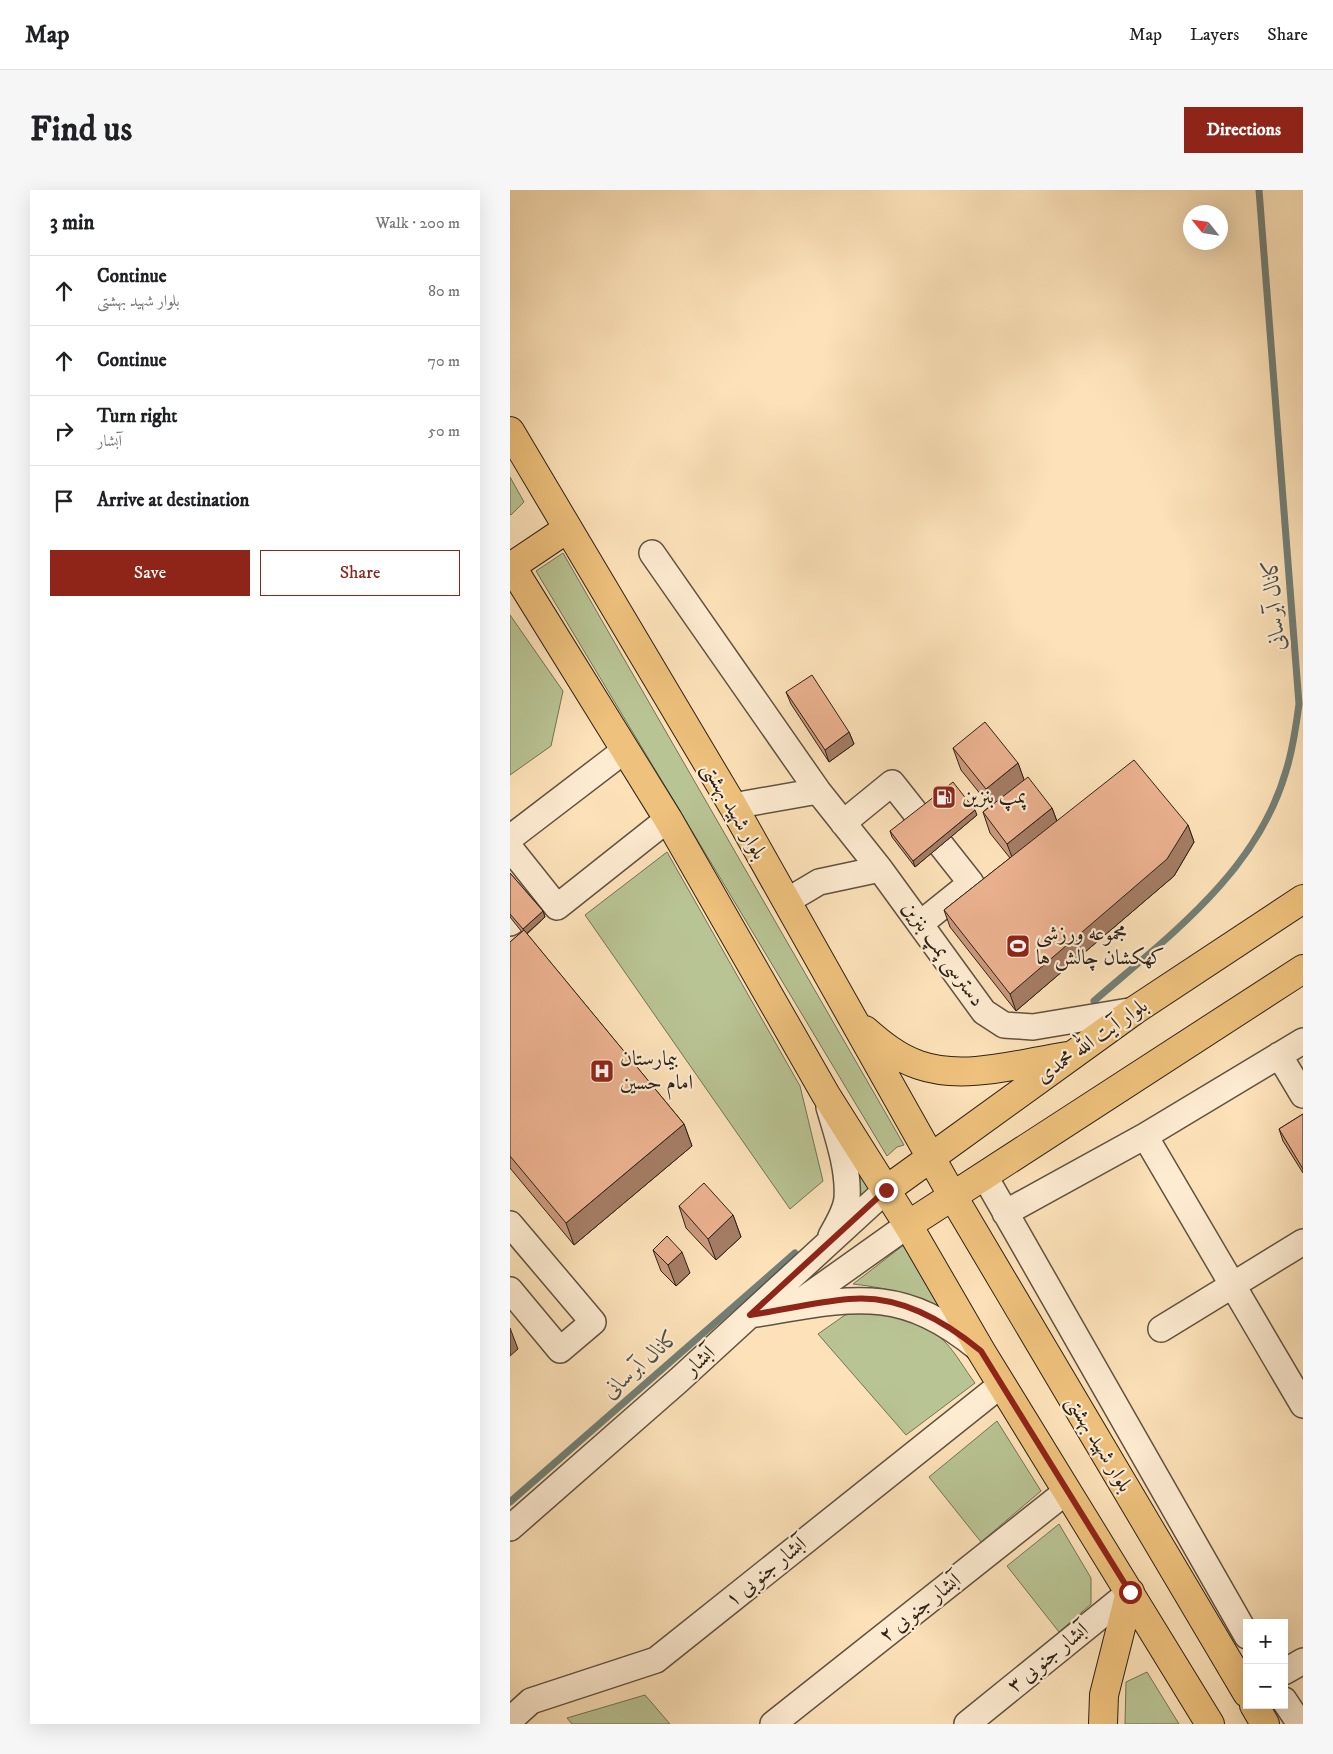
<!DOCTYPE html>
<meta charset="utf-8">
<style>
:root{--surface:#fff;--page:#f6f6f6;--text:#202124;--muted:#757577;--line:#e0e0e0;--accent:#8f2418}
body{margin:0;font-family:"IM FELL DW Pica",Amiri,serif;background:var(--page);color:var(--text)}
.controls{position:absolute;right:15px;bottom:15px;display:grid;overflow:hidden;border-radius:0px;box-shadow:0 5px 20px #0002}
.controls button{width:45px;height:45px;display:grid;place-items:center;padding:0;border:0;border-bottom:1px solid var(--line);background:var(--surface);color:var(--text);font:25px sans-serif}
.compass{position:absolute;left:673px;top:15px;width:45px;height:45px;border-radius:50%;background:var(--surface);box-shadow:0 5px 20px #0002;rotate:300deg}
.stop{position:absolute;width:15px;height:15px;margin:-11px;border:4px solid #8f2418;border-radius:50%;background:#fff}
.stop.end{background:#8f2418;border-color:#fff;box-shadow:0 1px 5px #0008}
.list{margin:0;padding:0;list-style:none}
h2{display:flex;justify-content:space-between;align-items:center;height:65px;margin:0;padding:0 20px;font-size:21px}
h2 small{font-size:16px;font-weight:400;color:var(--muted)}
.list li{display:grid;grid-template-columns:32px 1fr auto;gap:15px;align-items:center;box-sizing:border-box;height:70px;padding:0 20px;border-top:1px solid var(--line)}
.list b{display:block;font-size:19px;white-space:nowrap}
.list p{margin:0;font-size:16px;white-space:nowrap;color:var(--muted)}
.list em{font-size:16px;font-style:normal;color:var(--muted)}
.actions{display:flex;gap:10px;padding:15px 20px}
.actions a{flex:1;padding:11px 0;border:1px solid var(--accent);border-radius:0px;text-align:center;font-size:18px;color:var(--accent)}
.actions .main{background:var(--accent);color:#fff}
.icon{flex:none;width:28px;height:28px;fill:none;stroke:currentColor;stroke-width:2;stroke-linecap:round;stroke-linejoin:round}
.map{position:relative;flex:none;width:793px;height:1534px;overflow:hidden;border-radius:0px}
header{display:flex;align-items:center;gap:30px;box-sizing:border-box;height:70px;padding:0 25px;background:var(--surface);border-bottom:1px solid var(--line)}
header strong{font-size:24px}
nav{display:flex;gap:28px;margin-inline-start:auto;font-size:18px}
.intro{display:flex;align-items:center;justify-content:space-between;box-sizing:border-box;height:120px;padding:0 30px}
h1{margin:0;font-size:35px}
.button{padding:12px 22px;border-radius:0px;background:var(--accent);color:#fff;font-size:18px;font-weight:700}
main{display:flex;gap:30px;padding:0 30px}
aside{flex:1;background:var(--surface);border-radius:0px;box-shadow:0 5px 20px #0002}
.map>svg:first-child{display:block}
</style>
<header>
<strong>Map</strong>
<nav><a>Map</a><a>Layers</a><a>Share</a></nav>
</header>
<div class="intro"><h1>Find us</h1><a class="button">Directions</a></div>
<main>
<aside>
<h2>3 min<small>Walk · 200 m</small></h2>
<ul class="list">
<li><svg class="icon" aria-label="ahead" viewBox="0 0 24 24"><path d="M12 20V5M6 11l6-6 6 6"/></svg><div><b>Continue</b><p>بلوار شهید بهشتی</p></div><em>80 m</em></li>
<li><svg class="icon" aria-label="ahead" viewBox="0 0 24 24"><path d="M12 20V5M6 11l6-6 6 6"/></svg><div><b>Continue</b></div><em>70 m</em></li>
<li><svg class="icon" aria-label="right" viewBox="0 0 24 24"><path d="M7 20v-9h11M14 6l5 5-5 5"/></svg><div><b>Turn right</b><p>آبشار</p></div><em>50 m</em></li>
<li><svg class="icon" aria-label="arrive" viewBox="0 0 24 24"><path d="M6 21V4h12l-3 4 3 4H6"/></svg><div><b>Arrive at destination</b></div></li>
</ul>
<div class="actions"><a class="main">Save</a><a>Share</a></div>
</aside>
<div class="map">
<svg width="793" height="1534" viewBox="0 0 793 1534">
<rect width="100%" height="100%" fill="#fde2b9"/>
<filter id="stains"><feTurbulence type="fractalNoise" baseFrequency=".004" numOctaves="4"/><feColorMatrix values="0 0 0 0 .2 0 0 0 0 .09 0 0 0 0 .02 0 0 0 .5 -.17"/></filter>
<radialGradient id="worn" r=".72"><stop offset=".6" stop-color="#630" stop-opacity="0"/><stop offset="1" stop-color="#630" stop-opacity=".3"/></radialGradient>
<!-- green -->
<path fill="#b9c494" stroke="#727356" d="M0,287l14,25 -13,13 -1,-1z
M53,363l341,592 -7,2 -10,9 -351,-585z
M0,425l53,76 -12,55 -41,29z
M157,662l133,234 23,95 -33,28 -205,-294z
M343,969l19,30 -21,19z
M395,1054l39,68c-34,-17 -54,-24 -91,-28z
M356,1122c28,2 58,9 79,30 11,11 20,28 30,41l-69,52 -88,-101 27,-19z
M487,1231l44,70 -60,51 -52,-65z
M549,1334l32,54v26l-32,28 -52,-66z
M637,1482l32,52h-54l1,-42z
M135,1505l25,29h-98l-5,-6z"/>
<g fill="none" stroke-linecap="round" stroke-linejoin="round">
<!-- stream -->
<path stroke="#727f76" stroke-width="7" d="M584,811c76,-66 163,-129 192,-230 7,-22 10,-44 13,-67l-40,-514
M0,1312l285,-249"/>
<!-- minor casing -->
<g stroke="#605240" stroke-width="28">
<path id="minor" d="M142,363l166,238 62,78 104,143 20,13 29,2 102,-17
M223,616l85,-15
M333,633l49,-40 79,100 -51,41
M0,648l115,-88
M0,658l47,59 111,-88
M277,711l32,-19 61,-13
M0,733l3,-2
M769,865l24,40
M319,917c8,28 20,61 18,91 -1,13 -10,27 -16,38
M635,946l158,269
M474,985l263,461
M495,1023l140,-77 158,-95
M0,1034l83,98 -33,28 -50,-60
M284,1116l114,-81
M240,1125c96,-15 147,-34 229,34
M651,1139l142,-87
M0,1338l169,-148 207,-190
M774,1482l19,-11
M774,1510l16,24
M0,1530l21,-19 125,-41 346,-276
M263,1534l294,-233
M457,1534l163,-132"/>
</g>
<!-- major casing -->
<g stroke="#2c2217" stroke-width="30">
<path id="major" d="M442,1005l295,498
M398,1035l73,126 229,373
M744,1515l11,19
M593,1534l1,-29 26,-103"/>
</g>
<!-- highway casing -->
<g stroke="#2c2217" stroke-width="30">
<path id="highway" d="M0,241l223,375 219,389
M0,374l158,255 158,276 82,130 395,-256
M2,376l55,-37
M355,840c16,14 33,28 54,35 46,16 102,-2 148,-9
M376,1000l249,-180 168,-111"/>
</g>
<!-- minor -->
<use href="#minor" stroke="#feecd2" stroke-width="25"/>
<!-- major -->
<use href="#major" stroke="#eec17c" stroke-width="28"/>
<!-- highway -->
<use href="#highway" stroke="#eec17c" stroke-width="28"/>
</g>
<!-- wall -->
<path fill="#cb997c" stroke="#2c2217" d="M276,502l63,40 5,12 -25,18 -38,-58z
M443,558l65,15 6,17 28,28 5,13 131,4 6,17 -20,34 -158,135 -66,-84 -6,-17 66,-52 -20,-25 -7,-21 7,-6 -29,-36z
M467,625l-62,52 -23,-30 -2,-6z
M0,683l33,38 2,6 -18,17 157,190 8,22 -118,99 -64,-77v-226l12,-10 -12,-15z
M793,924v59l-20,-32 -4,-12z
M169,1016l54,9 8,22 -25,23 -30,-32z
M143,1060l37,23 -14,13 -15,-15z"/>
<!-- shaded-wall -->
<path fill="#a57d65" stroke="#2c2217" d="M339,542l5,12 -25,18 -4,-12z
M508,573l8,22 -33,26 -7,-22z
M542,618l8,22 -45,35 -8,-21z
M465,620l2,5 -62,52 -2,-6z
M678,635l6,17 -20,34 -158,135 -6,-17z
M33,721l2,6 -20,18 -2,-6z
M174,934l8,22 -118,99 -8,-22z
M223,1025l8,22 -25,23 -8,-21z
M172,1062l8,21 -14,13 -8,-21z
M0,1138l8,21 -8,7z"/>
<!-- building -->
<path fill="#ecb290" stroke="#2c2217" d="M302,485l37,57 -24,18 -39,-58z
M475,532l33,41 -32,26 -33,-41z
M624,570l54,65 -21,34 -157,135 -66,-84z
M518,587l24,31 -45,36 -24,-32z
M443,592l22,28 -62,51 -23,-30z
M0,683l33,38 -20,18 -13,-15z
M14,740l160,194 -118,99 -56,-67v-214z
M793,924v55l-24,-40z
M194,993l29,32 -25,24 -29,-33z
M157,1046l15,16 -14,13 -15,-15z"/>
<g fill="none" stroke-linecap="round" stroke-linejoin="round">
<!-- route -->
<path stroke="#8f2418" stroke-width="6" d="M376,1000l-136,125c33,-5 66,-13 99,-16 50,-5 96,22 132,52l149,241"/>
</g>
<!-- icons -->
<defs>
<g id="fuel-square" transform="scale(1.25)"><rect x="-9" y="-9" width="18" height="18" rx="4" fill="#8f2418" stroke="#feecd2"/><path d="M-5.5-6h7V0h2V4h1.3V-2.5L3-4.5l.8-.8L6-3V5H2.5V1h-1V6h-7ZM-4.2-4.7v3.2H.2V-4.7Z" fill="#fff"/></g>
<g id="stadium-square" transform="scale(1.25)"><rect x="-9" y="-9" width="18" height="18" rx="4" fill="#8f2418" stroke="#feecd2"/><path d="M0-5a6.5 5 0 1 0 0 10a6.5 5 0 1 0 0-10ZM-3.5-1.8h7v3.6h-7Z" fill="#fff"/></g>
<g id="hospital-square" transform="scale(1.25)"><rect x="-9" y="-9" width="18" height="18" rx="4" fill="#8f2418" stroke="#feecd2"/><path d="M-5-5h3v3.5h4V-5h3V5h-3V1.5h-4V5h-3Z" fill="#fff"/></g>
</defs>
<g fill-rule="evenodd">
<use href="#fuel-square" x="434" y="607"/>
<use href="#stadium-square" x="508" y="756"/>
<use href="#hospital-square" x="92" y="881"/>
</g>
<g text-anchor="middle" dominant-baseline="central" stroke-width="4.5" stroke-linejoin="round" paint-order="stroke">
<!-- poi labels -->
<g font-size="21" fill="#2c2217" stroke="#feecd2" text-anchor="start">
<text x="452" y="607">پمپ بنزین</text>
<text x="526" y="744">مجموعه ورزشی<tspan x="526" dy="24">کهکشان چالش ها</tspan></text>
<text x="110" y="869">بیمارستان<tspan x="110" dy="24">امام حسین</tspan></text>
</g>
<!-- street labels -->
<g font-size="21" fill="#2c2217" stroke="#feecd2">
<text transform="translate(224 621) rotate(60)">بلوار شهید بهشتی</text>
<text transform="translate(433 764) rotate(54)">دسترسی پمپ بنزین</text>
<text transform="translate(582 851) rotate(-35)">بلوار آیت الله محمدی</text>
<text transform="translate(190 1171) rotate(-42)">آبشار</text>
<text transform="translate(589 1254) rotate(59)">بلوار شهید بهشتی</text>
<text transform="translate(256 1382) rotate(-39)">آبشار جنوبی ۱</text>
<text transform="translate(410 1418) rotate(-38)">آبشار جنوبی ۲</text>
<text transform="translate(538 1468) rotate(-39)">آبشار جنوبی ۳</text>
</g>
<!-- water labels -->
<g font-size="22" font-style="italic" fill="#4f5046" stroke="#feecd2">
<text transform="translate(764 414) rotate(-95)">کانال آبرسانی</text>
<text transform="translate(131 1174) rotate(-41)">کانال آبرسانی</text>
</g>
</g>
<rect width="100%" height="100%" filter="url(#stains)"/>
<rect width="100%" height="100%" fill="url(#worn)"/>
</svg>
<div class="controls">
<button>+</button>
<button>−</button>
</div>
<svg class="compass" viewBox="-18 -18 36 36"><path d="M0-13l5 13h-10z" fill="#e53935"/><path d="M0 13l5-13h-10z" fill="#757577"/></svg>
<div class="stop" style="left:620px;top:1402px"></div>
<div class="stop end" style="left:376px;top:1000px"></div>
</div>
</main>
